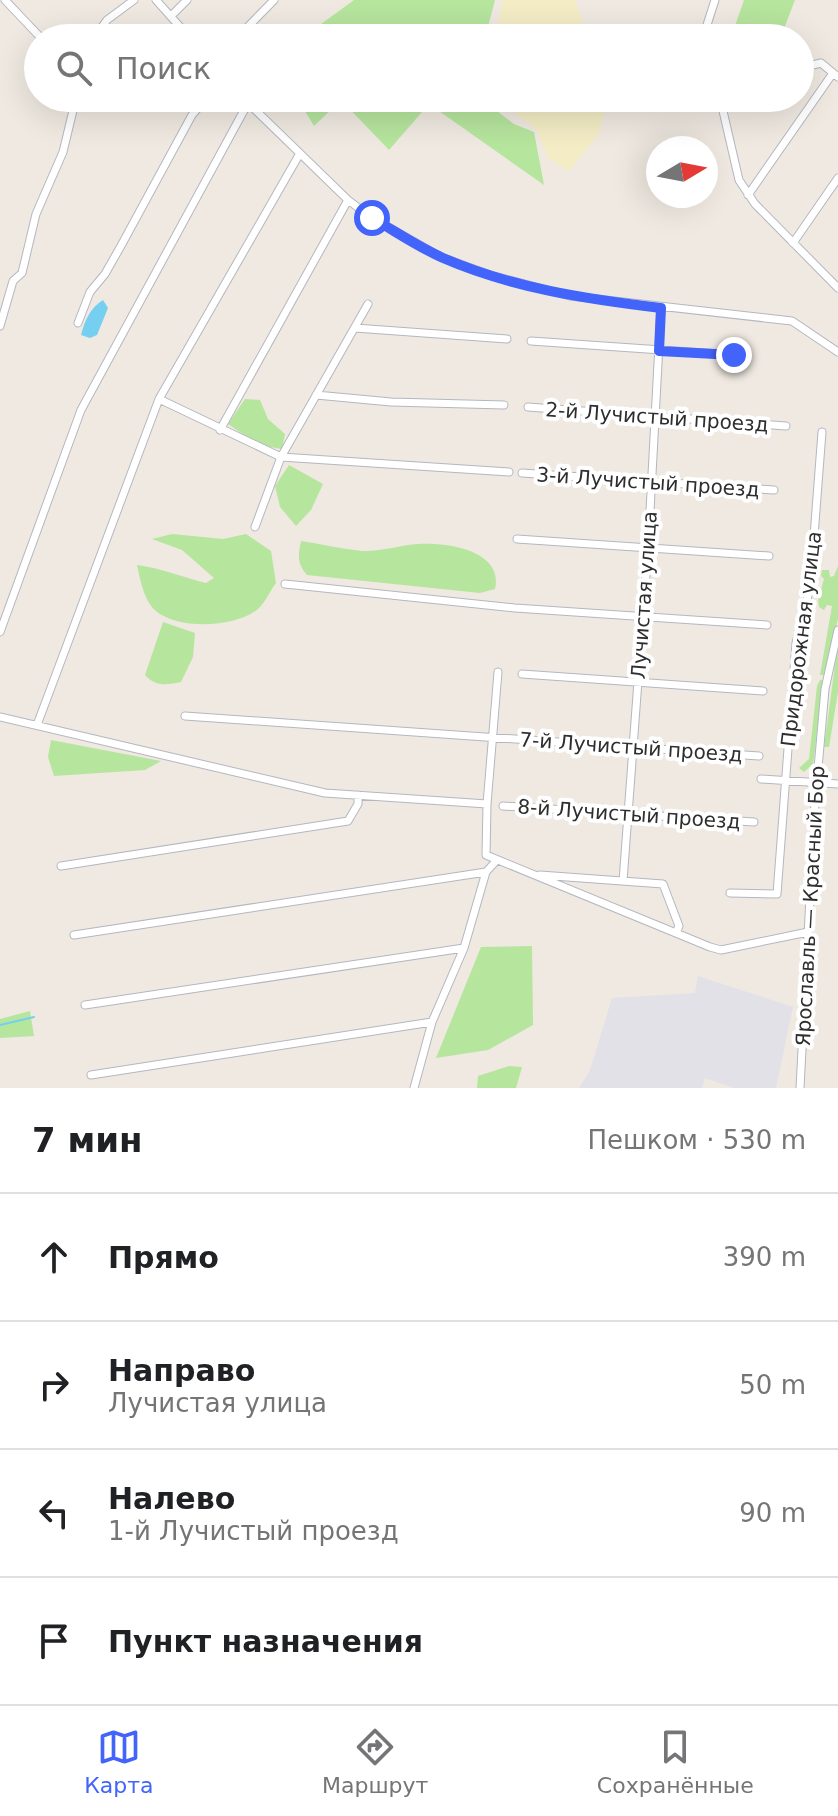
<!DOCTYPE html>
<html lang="ru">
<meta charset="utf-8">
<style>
:root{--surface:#fff;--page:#f6f6f6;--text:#202124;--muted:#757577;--line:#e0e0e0;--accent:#4264fb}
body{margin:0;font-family:"DejaVu Sans",sans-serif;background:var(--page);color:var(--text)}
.compass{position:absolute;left:646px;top:136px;width:72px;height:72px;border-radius:50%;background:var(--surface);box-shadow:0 8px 32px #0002;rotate:80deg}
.stop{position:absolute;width:24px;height:24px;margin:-18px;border:6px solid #4264fb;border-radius:50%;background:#fff}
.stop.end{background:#4264fb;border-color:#fff;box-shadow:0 2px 8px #0008}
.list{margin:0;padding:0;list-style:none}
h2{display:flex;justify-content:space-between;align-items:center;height:104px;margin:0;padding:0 32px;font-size:34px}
h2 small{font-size:26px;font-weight:400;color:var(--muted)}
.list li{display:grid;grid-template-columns:52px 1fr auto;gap:24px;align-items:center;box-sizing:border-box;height:128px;padding:0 32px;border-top:2px solid var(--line)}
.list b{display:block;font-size:30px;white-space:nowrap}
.list p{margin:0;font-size:26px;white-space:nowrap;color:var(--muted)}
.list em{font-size:26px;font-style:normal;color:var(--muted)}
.icon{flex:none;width:44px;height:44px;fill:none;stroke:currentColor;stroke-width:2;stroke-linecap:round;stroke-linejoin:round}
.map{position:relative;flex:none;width:838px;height:1088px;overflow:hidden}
.search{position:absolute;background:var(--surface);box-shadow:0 8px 32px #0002;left:24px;right:24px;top:24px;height:88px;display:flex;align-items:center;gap:20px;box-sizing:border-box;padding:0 28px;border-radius:44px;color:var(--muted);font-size:30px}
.sheet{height:616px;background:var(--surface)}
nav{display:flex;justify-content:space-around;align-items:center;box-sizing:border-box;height:112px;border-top:2px solid var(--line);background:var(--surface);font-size:22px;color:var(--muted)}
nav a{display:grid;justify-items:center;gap:4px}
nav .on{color:var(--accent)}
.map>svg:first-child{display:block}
</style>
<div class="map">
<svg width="838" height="1088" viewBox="0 0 838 1088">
<rect width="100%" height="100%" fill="#efe9e1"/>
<!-- industrial -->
<path fill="#e3e1e8" d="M698,976l95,31 -17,81h-42l-29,-10 -3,10h-123l11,-18 22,-72 83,-5z"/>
<!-- green -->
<path fill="#b6e59e" d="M354,0h141l-10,38h-183z
M744,0h51l-10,26 4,12h-52l-2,-12z
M297,98h183l34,26 20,8 10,53 -115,-81 -40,46 -48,-50 -27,26z
M245,399l15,1 8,19 17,15 -3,15 -23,-4 -31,-21z
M289,465l34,19 -12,26 -15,16 -16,-19 -5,-21z
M172,534l51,5 23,-5 25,17 5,32c-6,8 -11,20 -18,26 -23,19 -80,21 -102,2 -12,-10 -16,-32 -19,-46 24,3 45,12 69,18l8,-5 -32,-28 -30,-11z
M301,541c20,3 41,8 61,10 19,1 37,-6 56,-7 28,-2 86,6 77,45l-15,4 -173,-18c-10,-12 -9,-19 -6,-34z
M838,566v53l-14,56h-4l12,-69 -5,-1 -3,5 -5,-3 -1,-7 6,-21 -3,-3 1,-6h7l1,7 4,-1z
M163,622l32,11 -2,24 -12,25c-15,3 -25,5 -36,-7z
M838,643v49l-9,55h-5z
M820,680h3l-9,77 -1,7 -9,8 -5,-4 10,-9 8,-73z
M51,740l110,21 -16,9 -91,6 -6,-19z
M532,946l1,79 -45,25 -52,8 45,-111z
M30,1011l4,25 -34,2v-19z
M509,1066l13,1 -6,21h-39l1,-12z"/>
<!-- sand -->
<path fill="#f3ecc5" d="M503,0h72l13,38h-93z
M494,98h113l-8,36 -30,37 -21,-13 -12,-29z"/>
<!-- water -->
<path fill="#75cff0" d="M103,300l5,8 -11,27 -7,3 -9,-3c4,-15 9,-27 22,-35z"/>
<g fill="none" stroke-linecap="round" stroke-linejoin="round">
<!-- stream -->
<path stroke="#75cff0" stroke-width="2" d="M0,1025l34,-8"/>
<!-- minor casing -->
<g stroke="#b4b7c1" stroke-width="9">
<path id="minor" d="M5,0l36,38
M156,0l34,38
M171,16l16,-16
M94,38l13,-18 27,-20
M237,38l37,-38
M707,38l-1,-10 9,-28
M800,68l21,-5 17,14
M243,98l105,102 24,18 69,39 49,18 80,21 222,25 46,31
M720,98l19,82 16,24 83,84
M748,195l85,-122
M793,243l45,-65
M78,323l12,-31 15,-18 17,-30 70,-129 15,-17
M0,326l13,-45 9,-8 14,-59 27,-62 13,-54
M355,328l152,11
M531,341l203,14
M316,395l75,7 113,3
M159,399l122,58 228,15
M528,407l258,19
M220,430l128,-230
M522,473l252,17
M255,527l26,-70 87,-153
M517,539l252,17
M285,584l230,24 252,17
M0,632l81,-222 167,-307
M498,672l-11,132 -1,51 224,92 11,3 87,-18
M522,674l241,17
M185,716l574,40
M0,717l325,76 162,11
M37,725l122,-326 140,-244
M761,779l77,5
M503,806l251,16
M61,866l287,-45 10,-17v-9
M540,875l123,9 16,42 -3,7
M623,881l25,-333 13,-240
M730,893l47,1 19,-251 14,-55 12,-156
M74,935l412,-63
M85,1005l379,-57
M91,1075l341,-53
M414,1088l18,-66 32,-74 22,-76 11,-12
M800,1088l15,-286 10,-113 13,-59"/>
</g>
<!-- minor -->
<use href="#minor" stroke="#fff" stroke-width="7"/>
</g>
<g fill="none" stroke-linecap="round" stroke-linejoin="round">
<!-- route -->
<path stroke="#4264fb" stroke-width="10" d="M372,218c23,13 46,29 71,40 69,30 143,41 218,50l-2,43 75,4"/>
</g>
<g text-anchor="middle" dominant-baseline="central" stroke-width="8" stroke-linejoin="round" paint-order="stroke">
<!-- street labels -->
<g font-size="20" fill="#2e2e2e" stroke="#fff">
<text transform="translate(657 417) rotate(4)">2-й Лучистый проезд</text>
<text transform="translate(648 482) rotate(4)">3-й Лучистый проезд</text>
<text transform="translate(644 595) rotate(-86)">Лучистая улица</text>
<text transform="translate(801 639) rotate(-83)">Придорожная улица</text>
<text transform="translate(631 747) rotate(4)">7-й Лучистый проезд</text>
<text transform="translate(629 814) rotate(4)">8-й Лучистый проезд</text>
<text transform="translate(810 906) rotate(-87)">Ярославль — Красный Бор</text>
</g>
</g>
</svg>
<svg class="compass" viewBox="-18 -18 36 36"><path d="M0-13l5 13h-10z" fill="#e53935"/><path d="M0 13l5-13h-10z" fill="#757577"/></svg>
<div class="stop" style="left:372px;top:218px"></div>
<div class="stop end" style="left:734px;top:355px"></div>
<div class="search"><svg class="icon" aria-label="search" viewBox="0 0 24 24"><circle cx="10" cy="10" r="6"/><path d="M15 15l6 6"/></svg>Поиск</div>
</div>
<section class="sheet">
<h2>7 мин<small>Пешком · 530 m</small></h2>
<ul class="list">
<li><svg class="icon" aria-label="ahead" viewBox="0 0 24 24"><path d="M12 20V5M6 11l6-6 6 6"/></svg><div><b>Прямо</b></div><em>390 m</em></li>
<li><svg class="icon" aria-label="right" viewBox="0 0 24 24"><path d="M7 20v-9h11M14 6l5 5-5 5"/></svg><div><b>Направо</b><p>Лучистая улица</p></div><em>50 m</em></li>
<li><svg class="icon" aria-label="left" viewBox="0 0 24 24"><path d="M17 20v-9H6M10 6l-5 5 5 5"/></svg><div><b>Налево</b><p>1-й Лучистый проезд</p></div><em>90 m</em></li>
<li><svg class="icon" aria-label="arrive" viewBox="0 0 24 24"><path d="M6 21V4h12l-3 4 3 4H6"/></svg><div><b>Пункт назначения</b></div></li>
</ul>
</section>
<nav>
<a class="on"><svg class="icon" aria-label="map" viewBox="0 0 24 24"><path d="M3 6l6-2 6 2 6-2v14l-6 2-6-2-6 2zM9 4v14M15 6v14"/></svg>Карта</a>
<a><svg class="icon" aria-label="directions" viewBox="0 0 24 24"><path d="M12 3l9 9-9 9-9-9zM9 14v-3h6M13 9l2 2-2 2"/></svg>Маршрут</a>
<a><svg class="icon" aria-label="saved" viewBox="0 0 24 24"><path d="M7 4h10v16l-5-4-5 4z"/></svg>Сохранённые</a>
</nav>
